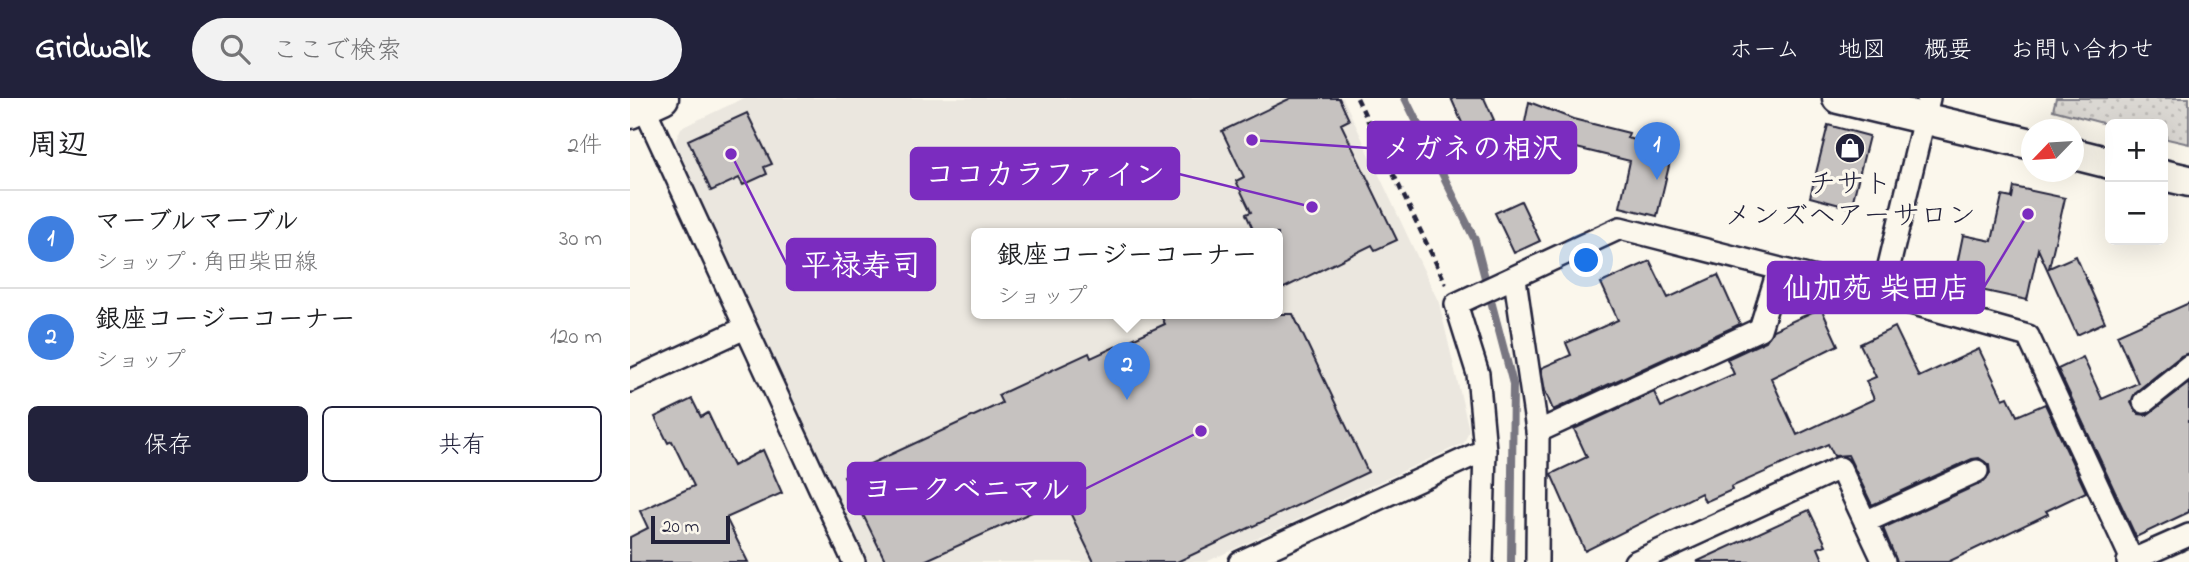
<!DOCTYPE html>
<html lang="ja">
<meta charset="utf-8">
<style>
:root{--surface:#fff;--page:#f2f2f2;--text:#202124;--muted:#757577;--line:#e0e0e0;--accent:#22223b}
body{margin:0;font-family:"Indie Flower","Klee One",sans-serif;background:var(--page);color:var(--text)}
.controls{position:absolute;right:21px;top:21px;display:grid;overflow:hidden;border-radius:10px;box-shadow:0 7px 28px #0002}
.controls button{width:63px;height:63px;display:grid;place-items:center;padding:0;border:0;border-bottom:2px solid var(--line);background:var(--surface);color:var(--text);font:35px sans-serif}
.compass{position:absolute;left:1391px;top:21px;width:63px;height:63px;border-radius:50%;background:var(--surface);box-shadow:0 7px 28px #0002;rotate:245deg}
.scale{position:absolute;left:21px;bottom:18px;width:79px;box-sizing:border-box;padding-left:7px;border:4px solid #22223b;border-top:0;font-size:19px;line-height:24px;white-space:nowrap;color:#22223b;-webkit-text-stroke:5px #fbf7ec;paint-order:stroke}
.you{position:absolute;left:957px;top:163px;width:24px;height:24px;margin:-18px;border:5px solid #fff;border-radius:50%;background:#1a73e8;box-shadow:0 0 0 10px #1a73e833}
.badge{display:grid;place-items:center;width:46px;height:46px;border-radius:50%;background:var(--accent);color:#fff;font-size:23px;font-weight:700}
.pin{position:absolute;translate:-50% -58px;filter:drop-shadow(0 2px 4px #0008)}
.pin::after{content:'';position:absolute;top:37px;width:24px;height:21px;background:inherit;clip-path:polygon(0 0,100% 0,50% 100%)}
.popup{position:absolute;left:341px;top:130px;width:312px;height:91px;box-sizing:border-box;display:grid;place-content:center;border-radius:10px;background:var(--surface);filter:drop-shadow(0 2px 5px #0005);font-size:23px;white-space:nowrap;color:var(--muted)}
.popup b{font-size:26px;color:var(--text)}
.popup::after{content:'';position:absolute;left:50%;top:100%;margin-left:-14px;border:14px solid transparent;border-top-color:var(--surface)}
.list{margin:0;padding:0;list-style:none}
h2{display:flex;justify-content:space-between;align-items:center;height:91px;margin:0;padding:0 28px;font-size:30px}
h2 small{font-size:23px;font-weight:400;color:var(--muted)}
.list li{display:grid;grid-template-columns:46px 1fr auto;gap:21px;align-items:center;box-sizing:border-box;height:98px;padding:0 28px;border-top:2px solid var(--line)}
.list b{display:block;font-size:26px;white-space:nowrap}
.list p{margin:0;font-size:23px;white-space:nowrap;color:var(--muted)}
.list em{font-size:23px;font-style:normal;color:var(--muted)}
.actions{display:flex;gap:14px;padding:21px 28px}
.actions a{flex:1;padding:16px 0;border:2px solid var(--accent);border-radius:10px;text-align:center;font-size:24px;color:var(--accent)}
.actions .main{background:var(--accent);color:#fff}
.icon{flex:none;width:38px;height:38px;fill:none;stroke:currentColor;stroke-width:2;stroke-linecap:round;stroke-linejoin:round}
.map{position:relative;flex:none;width:1559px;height:464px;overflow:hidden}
header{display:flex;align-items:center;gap:42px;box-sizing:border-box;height:98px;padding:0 35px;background:var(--accent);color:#fff}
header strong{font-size:33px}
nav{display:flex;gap:38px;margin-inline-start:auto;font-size:24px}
.search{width:490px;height:63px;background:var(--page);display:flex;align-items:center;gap:18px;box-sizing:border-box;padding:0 24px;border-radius:38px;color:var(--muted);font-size:26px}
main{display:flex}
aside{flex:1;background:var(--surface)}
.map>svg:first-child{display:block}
</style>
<header>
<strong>Gridwalk</strong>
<div class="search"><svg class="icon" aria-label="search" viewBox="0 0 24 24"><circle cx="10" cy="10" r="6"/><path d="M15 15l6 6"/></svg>ここで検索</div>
<nav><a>ホーム</a><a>地図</a><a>概要</a><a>お問い合わせ</a></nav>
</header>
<main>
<aside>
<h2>周辺<small>2件</small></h2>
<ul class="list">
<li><span class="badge" style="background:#3f7fe0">1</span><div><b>マーブルマーブル</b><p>ショップ · 角田柴田線</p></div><em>30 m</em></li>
<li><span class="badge" style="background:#3f7fe0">2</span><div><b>銀座コージーコーナー</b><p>ショップ</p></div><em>120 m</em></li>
</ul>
<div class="actions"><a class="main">保存</a><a>共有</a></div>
</aside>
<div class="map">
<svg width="1559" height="464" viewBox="0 0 1559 464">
<defs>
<pattern id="park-dots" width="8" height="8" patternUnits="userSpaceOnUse" patternTransform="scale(1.75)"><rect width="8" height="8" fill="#dbd8d3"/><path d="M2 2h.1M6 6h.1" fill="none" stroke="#bcb9b6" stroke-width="1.8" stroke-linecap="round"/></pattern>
</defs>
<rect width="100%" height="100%" fill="#fbf7ec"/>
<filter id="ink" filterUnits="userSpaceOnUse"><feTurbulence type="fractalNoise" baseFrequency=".0143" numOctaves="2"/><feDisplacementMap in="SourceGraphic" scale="14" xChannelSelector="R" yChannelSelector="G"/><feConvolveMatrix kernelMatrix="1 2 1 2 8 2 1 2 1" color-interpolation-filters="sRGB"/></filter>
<g filter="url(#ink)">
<!-- built -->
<path fill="#ebe7df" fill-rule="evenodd" d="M114,0h599l96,205 30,127 -5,13 -258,119h-340l-191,-420 6,-14zM346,136h302v80h-302z"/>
<!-- park -->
<path fill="url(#park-dots)" stroke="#7e7d87" stroke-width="2" d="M1426,0h133v46l-26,-6v-14l-53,1 -57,-15z"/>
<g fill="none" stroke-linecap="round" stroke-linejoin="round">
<!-- stream -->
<path stroke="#787681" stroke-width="8" d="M775,0l70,142 38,144 -2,178"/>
</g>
<!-- building -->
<path fill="#c6c2c0" stroke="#22223b" stroke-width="2" d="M661,0h48l10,22 -8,4 56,116 -22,10 -3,-5 -94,46v-57h-23l-9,-20 5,-2 -15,-31 8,-4 -22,-46z
M821,0h33l10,22 -28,12z
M899,4l44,17 56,14 -2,5 46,11 -16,67 -37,-9 10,-46 -66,-16 -1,5 -41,-13z
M117,15l25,51 -8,3 3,7 -24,11 -4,-7 -28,13 -23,-51z
M1198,27l41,11 -18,72 -41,-11z
M1384,89l51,11 -16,70 27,-12 29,66 -28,13 -39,-86 -11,51 -74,-16 10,-49 29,6 10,-45 10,2z
M891,103l19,40 -26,12 -19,-40z
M1020,163l18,37 50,-23 22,49 -187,86 -8,-19 -4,-23 30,-13 -5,-12 52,-23 -17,-37z
M1559,205v50l-8,3 -45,36 -5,11 8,11 8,1 42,-32v129l-53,25 -78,-168 25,-12 19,42 36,-16 -21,-48z
M1191,210l17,37 -67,33 26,57 77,-36 -8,-18 10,-4 -16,-33 35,-17 24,50 60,-28 24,50 5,-2 9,19 28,-12 41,88 -40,19 2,3 -100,48h-51l-14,-34 99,-45 8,-10 -1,-8 -10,-7 -7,1 -100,46 -24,-50 -14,1 -6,-12 -97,43 1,3 -27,12 -4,-9 -116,58 -34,-77 36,-17 -13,-28 80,-37 7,15 73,-33 -7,-15 39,-18 7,-11z
M530,216h133l75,158 -191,90h-83l-31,-64 -141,64h-36l-42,-86 158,-73 -4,-8 91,-42 2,5 74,-34z
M62,301l9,18 7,-4 25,53 30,-16 19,43 -56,25 22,44h-118v-25l18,-9 -8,-17 54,-25 -22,-45 -4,2 -13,-26z
M1179,412l17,35 -8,3 6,14h-128z"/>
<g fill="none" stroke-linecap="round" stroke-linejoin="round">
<!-- minor casing -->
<g stroke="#22223b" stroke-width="26">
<path id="minor" d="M14,9l210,455
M885,181l23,158 -1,125
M1252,197l47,-197
M0,283l115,-53
M1514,304l45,-36
M907,334l223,-103 18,-58
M1235,424l112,-51
M610,464l245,-112
M852,464l3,-112 -7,-76 -22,-70 164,-76 262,67 146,41 104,224
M1005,464l205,-94 44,94
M1498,464l61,-27"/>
</g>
<!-- secondary casing -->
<g stroke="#22223b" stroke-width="35">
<path id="secondary" d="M1208,0l194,46
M0,15l33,-15
M1444,56l36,9
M1533,77l26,6"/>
</g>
<!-- path -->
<path stroke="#22223b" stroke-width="4.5" stroke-dasharray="7 5" stroke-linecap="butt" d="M727,0l89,186"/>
<!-- minor -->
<use href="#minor" stroke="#fbf7ec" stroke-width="21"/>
<!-- secondary -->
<use href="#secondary" stroke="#fbf7ec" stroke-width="30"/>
</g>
</g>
<!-- icons -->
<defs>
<g id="shop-disc" transform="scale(1.575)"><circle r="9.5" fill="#22223b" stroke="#fbf7ec"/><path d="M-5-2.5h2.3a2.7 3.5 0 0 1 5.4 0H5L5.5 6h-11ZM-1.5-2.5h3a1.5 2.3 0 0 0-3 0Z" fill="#fff"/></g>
</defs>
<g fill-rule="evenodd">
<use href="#shop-disc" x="1220" y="50"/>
</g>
<g text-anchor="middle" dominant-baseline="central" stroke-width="7" stroke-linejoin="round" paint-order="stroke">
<!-- poi labels -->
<g font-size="28" fill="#22223b" stroke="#fbf7ec">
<text x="1220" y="87">チサト<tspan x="1220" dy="32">メンズヘアーサロン</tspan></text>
</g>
</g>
<!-- callouts -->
<path fill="none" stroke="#7b2cbf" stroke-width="2.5" d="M622 42L738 50M682 109L549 76M101 56L157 167M1398 116L1354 189M571 333L455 391"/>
<g fill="#7b2cbf" stroke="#fbf7ec" stroke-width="2.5">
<circle cx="622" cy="42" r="7"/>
<circle cx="682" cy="109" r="7"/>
<circle cx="101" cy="56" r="7"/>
<circle cx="1398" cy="116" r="7"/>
<circle cx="571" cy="333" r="7"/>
</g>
<g fill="#7b2cbf" stroke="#7b2cbf" stroke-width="2.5">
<rect x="738" y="24" width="208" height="51" rx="7"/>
<rect x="281" y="50" width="268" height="51" rx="7"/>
<rect x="157" y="141" width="148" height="51" rx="7"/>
<rect x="1138" y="164" width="216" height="51" rx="7"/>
<rect x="218" y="365" width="237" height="51" rx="7"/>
</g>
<g font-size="30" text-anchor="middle" font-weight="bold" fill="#fff">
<text x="842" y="60">メガネの相沢</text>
<text x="415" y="86">ココカラファイン</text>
<text x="231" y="177">平禄寿司</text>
<text x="1246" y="200">仙加苑 柴田店</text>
<text x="337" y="401">ヨークベニマル</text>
</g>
</svg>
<div class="controls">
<button>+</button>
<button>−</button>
</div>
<svg class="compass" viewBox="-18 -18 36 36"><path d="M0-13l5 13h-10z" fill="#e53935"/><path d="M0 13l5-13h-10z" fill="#757577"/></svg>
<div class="scale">20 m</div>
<div class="you"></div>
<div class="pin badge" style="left:1027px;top:82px;background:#3f7fe0">1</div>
<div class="pin badge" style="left:497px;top:302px;background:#3f7fe0">2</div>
<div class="popup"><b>銀座コージーコーナー</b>ショップ</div>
</div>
</main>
